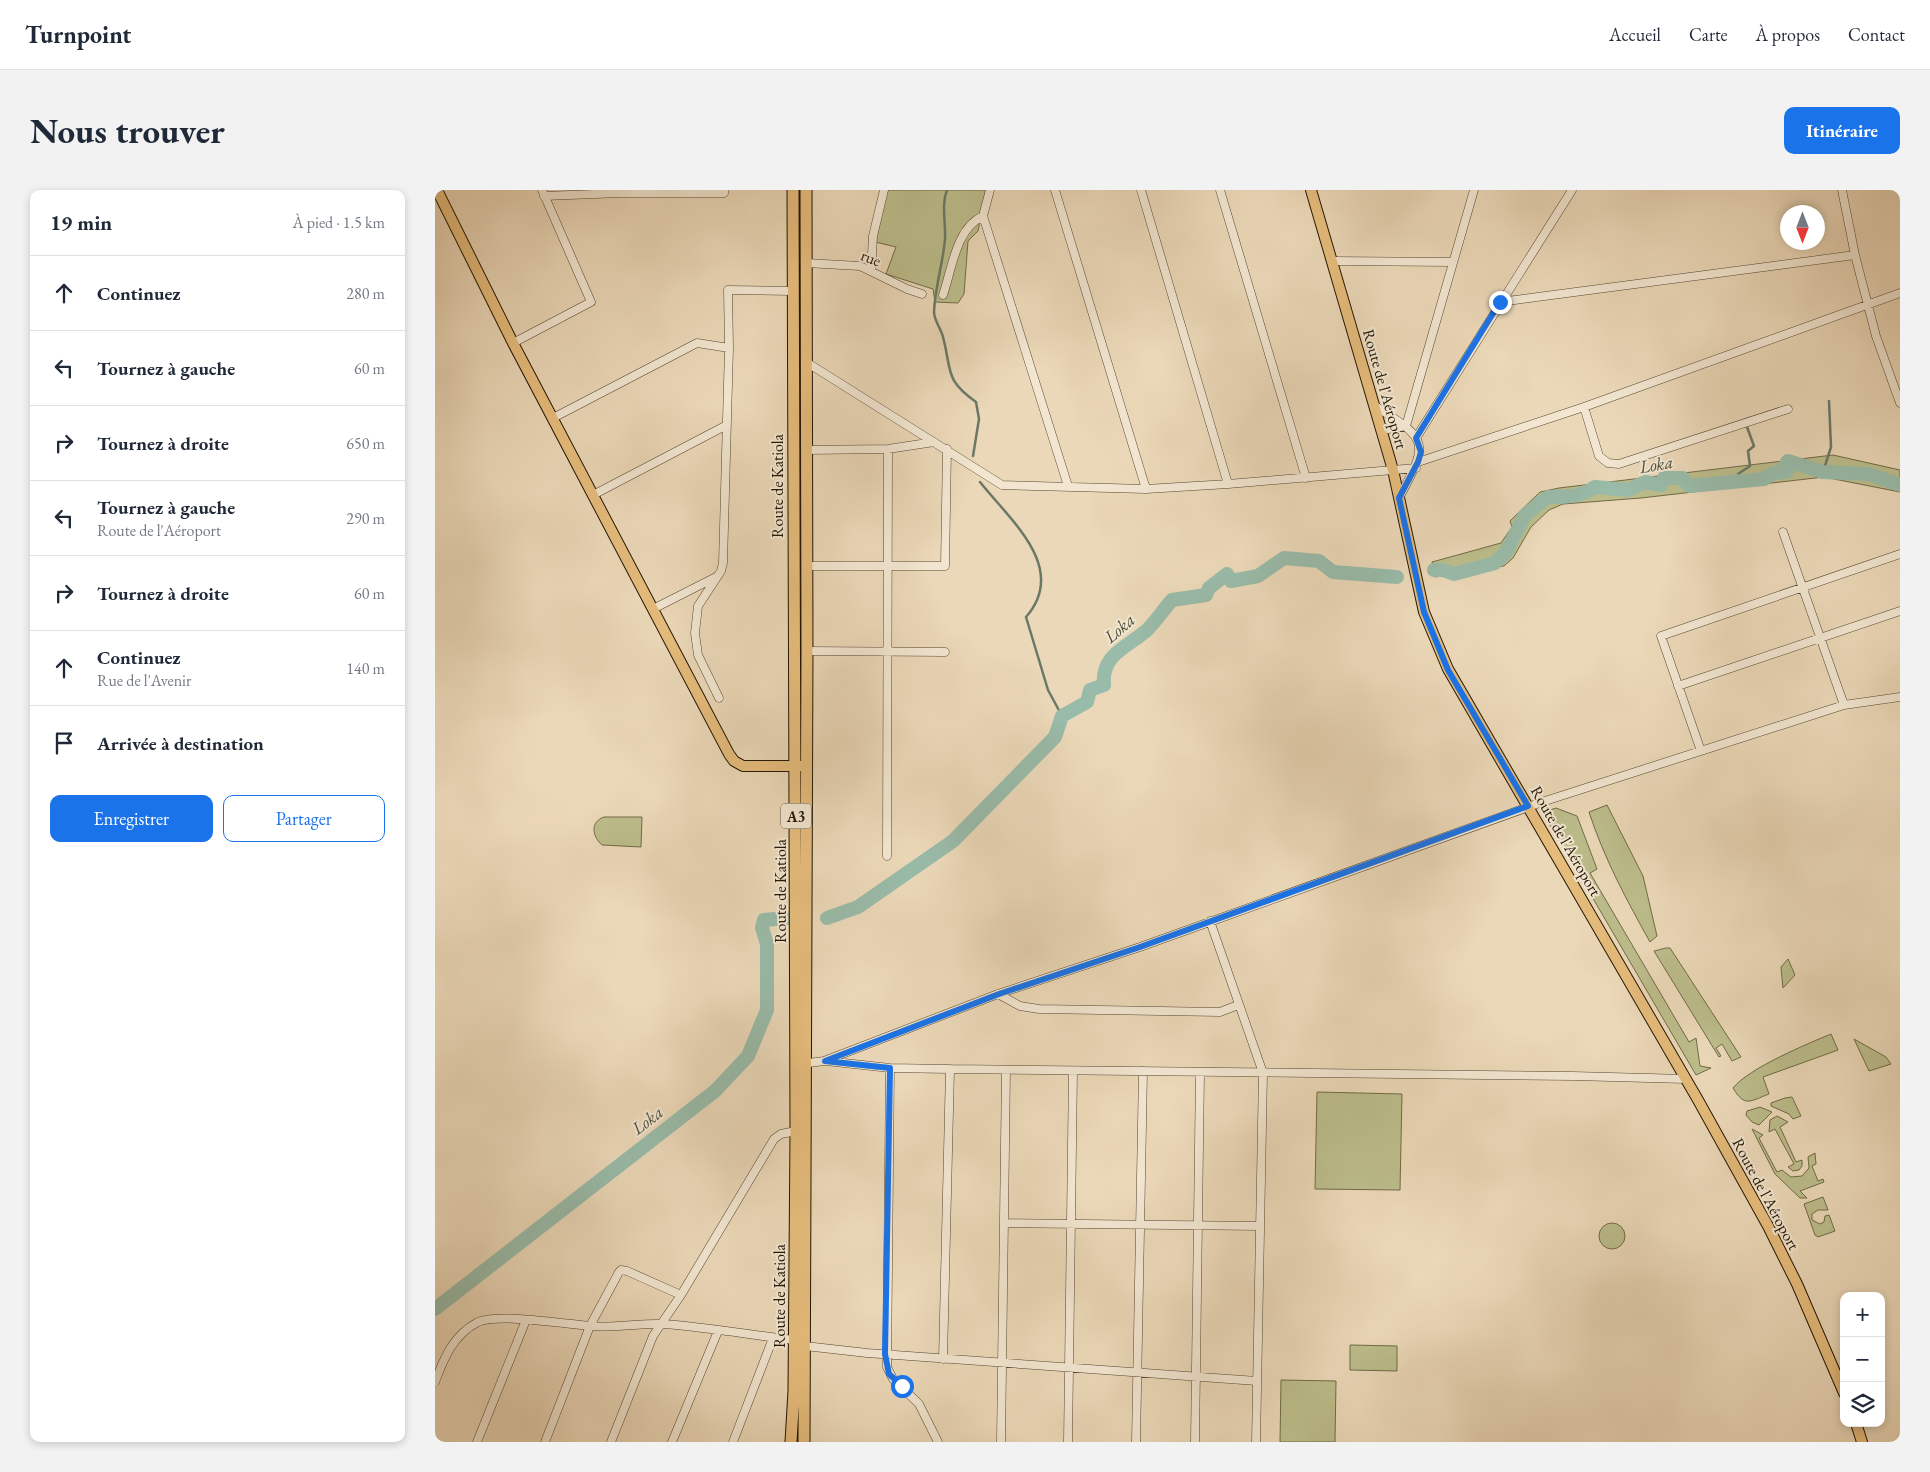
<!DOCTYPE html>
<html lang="fr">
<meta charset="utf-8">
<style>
:root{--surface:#fff;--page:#f2f2f3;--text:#1f2937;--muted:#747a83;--line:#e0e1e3;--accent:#1a73e8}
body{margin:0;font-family:"EB Garamond",serif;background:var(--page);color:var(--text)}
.controls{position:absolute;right:15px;bottom:15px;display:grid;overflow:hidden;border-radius:10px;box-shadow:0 2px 8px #0003}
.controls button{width:45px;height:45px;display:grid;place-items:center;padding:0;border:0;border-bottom:1px solid var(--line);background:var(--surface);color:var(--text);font:25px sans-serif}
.compass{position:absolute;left:1345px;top:15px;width:45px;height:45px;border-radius:50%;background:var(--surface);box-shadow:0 2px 8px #0003;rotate:180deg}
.stop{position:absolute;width:15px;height:15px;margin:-11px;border:4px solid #1a73e8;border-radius:50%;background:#fff}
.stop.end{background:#1a73e8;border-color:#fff;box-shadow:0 1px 5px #0008}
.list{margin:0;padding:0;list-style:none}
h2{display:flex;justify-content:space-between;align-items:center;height:65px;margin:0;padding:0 20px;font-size:21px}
h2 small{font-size:16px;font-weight:400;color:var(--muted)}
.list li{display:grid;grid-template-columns:32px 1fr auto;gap:15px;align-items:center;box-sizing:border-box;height:75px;padding:0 20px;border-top:1px solid var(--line)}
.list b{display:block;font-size:19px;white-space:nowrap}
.list p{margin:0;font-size:16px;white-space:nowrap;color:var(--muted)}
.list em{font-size:16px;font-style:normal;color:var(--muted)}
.actions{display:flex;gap:10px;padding:15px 20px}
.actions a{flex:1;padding:11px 0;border:1px solid var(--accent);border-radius:10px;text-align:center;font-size:18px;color:var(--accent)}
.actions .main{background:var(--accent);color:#fff}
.icon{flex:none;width:28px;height:28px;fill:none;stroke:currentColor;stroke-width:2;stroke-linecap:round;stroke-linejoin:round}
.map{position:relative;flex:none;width:1465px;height:1252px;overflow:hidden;border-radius:10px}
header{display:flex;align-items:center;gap:30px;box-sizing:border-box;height:70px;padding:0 25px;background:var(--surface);border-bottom:1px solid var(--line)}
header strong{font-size:24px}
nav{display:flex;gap:28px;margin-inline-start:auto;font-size:18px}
.intro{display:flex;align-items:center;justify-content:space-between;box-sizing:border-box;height:120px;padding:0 30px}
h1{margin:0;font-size:35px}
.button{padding:12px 22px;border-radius:10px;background:var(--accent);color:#fff;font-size:18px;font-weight:700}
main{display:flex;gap:30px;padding:0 30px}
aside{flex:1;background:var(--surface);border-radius:10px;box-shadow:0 2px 8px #0003}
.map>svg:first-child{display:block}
</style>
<header>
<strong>Turnpoint</strong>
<nav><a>Accueil</a><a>Carte</a><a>À propos</a><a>Contact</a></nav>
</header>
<div class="intro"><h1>Nous trouver</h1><a class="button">Itinéraire</a></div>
<main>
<aside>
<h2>19 min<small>À pied · 1.5 km</small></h2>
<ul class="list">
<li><svg class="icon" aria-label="ahead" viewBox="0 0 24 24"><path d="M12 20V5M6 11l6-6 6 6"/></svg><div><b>Continuez</b></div><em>280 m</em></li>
<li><svg class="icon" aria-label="left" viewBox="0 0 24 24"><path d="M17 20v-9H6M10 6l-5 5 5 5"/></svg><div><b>Tournez à gauche</b></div><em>60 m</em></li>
<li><svg class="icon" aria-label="right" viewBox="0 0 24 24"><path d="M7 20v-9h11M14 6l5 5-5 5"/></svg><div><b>Tournez à droite</b></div><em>650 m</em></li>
<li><svg class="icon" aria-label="left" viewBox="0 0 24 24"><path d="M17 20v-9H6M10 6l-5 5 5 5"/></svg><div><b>Tournez à gauche</b><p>Route de l'Aéroport</p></div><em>290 m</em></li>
<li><svg class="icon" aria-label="right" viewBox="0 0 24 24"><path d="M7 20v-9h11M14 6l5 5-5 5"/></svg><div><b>Tournez à droite</b></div><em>60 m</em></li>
<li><svg class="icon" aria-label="ahead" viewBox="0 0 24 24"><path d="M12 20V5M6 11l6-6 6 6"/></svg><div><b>Continuez</b><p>Rue de l'Avenir</p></div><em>140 m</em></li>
<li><svg class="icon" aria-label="arrive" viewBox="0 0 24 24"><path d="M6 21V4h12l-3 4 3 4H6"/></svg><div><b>Arrivée à destination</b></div></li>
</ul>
<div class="actions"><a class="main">Enregistrer</a><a>Partager</a></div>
</aside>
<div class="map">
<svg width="1465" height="1252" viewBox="0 0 1465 1252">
<rect width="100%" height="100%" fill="#ebd8b8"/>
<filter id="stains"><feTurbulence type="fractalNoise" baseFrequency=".004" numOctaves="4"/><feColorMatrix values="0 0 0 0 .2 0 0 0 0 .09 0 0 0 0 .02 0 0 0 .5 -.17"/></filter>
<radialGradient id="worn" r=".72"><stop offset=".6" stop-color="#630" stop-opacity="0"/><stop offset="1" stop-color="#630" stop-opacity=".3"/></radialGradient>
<!-- green -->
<path fill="#bcbd8b" stroke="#706a47" d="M453,0h98l-8,41 -10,10 -4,53 -6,9 -23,-1 -2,-13 -47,-15 10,-27 -25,-6z
M1398,265l67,15v22l-76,-15 -183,21 -78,6 -14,6 -18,17 -18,31 -9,8 -69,11 -3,-15 69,-19 11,-16 -2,-6 30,-29 19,-4z
M1172,615l36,71 14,60 -7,6c-24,-43 -46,-84 -61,-130z
M1121,618l21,8 20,53 -7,4 99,169 7,-4 4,28 11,2 -15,7 -147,-252 -2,-9 3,-4z
M169,627h38l-1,30 -39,-2c-10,-9 -12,-23 2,-28z
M1231,758h4l71,109 -9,4 -10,-17 -6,4 5,8 -2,1 -65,-106z
M1353,769l7,16 -12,13 -2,-21z
M1396,844l7,16 -75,27 6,17c-19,7 -24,14 -36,-6 16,-20 74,-44 98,-54z
M1419,849l32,18 5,7 -22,7z
M882,902l85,2 -2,96 -85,-1z
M1357,907l9,19 -8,3 -4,-5 -18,-8v-3l14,-5z
M1325,917l12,5 -13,13 -7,-3 -6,-7 1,-4z
M1342,926l11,6 -8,5 16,35 6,-2v6l-3,4 -6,1 -5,-4 6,-3 -19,-35 -6,3 1,-12z
M1317,939l11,6 -4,3 18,34 5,-2 9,7 11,-1 7,-8 -1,-11 7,-4 1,11 -4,2 6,15 5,-2 1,3 -24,9 7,7h-7l-25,-24z
M1388,1007l5,13h-10l-6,4v6l8,4 4,-2 1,-6 4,-1 6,16 -17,6 -3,-2 -11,-31z
M1164 1046a13 13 0 1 1 26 0a13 13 0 1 1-26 0Z
M915,1155l47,1v25l-47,-1z
M846,1190l55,1 -1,61h-55z"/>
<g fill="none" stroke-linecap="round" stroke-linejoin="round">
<!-- stream -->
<path stroke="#6a7967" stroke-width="2.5" d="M512,0c-6,15 -1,33 -2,49 -2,24 -10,48 -11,73 0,8 7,17 9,25 9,34 1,42 33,65l3,17 -6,37
M1388,282l8,-25 -2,-46
M1304,290l-1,-6 12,-8 -2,-15 6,-5 -7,-19 2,-9
M545,292c30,38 89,86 46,135l22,73 14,26"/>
<!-- river -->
<path stroke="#99bba9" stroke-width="14" d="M999,380h9l11,4 41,-11 11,-11 19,-37 23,-18c17,0 33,0 47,-10l33,3 17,-8 16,3 3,-7h19l6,8 75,-7 10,-6 13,-1 -3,-5 4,-6 35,11 45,2 32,11
M392,728l31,-11 95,-66 102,-104 7,-21 25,-14 3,-12 14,-5c-3,-31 24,-38 43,-55 9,-9 17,-21 25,-30l34,-5 3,-7 18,-14 4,7 27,-5 26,-18 35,3 14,11 64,5
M0,1119l280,-218 33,-35 19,-46v-66l-5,-16 2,-8 24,-2"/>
<!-- minor casing -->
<g stroke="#554630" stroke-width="9">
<path id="minor" d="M555,0l-7,26 85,270
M620,0l91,299
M706,0l87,294
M785,0l86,288
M1407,0l13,65 21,81 24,67
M109,6l76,-3h104v-3
M898,71l120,1
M371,73l54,3 47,23 15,5
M436,81l2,-35 11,-46
M508,105c9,-26 13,-67 40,-79
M1065,112l355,-47
M78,153l78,-41 -49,-112
M371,172l196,123 144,4 82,-5 188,-16
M940,216c54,34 54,36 24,92
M1149,217l15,49 9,7 11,1 169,-55
M118,228l144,-75 32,5
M947,240l24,-4 68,-236
M981,248l156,-248
M372,260l81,-1 46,-7
M983,272l166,-55 316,-114
M158,305l132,-69
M1348,342l61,173
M372,376h138l2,-117
M218,419l63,-32
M372,461l138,1
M1243,496l222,-75
M284,508l-21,-43 -3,-22 3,-27 23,-35 2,-8 6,-215 -1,-58 65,1
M1266,561l-40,-115 239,-82
M452,666l1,-407
M775,731l53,152 -7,369
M563,804l22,12 19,3 181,3 18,-7
M391,871l64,7 60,1 623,7 113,3
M366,874l23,-3 174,-67 142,-47 405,-146 299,-96 56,-8
M455,878l-3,299 6,12 26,25 19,38
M569,1033l256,3
M370,1156l62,7 390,28
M508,1169l7,-290
M0,1192c9,-24 18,-47 43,-60 20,-9 88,2 113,4 24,2 48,-3 72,-2 44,3 88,11 131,16
M42,1252l49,-122
M110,1252l45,-116 29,-54 2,-2 6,1 54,24
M176,1252l42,-106 28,-41 93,-156 7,-5 15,-3
M237,1252l46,-111
M298,1252l40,-104
M566,1252l5,-372
M633,1252l5,-371
M701,1252l7,-371
M760,1252l5,-370"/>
</g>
<!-- major casing -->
<g stroke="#231603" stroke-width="12">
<path id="major" d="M2,0l76,153 216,411 5,7 9,5h60
M876,0l82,280 31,142 24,57 250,431 70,126 29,58 47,109
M1421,1233l6,19"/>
</g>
<!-- highway casing -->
<g stroke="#231603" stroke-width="13">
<path id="highway" d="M356,1252l3,-51 2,-260 -3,-941
M369,1252l3,-791 -1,-461"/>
</g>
<!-- minor -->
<use href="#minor" stroke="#f2e6d1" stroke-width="8"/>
<!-- major -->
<use href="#major" stroke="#e6bc7c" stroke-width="10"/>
<!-- highway -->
<use href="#highway" stroke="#e6bc7c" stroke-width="11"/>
</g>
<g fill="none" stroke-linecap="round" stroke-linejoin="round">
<!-- route -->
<path stroke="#1a73e8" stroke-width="6" d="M467,1196l-13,-12 -4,-20 5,-286 -65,-7 174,-67 141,-47 388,-141 -80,-136 -24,-58 -25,-114 19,-36 3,-10 -5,-14 84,-136"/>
</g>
<g text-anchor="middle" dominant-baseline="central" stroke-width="4" stroke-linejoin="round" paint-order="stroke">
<!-- shield labels -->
<rect fill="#f2e6d1" stroke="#615441" stroke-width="1" x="346" y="613.5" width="30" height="25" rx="4"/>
<g font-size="15" font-weight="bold" fill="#231603">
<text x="361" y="626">A3</text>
</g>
<!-- street labels -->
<g font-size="16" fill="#231603" stroke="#f2e6d1">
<text transform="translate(436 68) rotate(21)">rue</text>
<text transform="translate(950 199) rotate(74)">Route de l'Aéroport</text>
<text transform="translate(342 296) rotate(-90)">Route de Katiola</text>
<text transform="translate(1131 651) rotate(60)">Route de l'Aéroport</text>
<text transform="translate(345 701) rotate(-90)">Route de Katiola</text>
<text transform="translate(1331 1004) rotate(62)">Route de l'Aéroport</text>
<text transform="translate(344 1106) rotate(-90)">Route de Katiola</text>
</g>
<!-- water labels -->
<g font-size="18" font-style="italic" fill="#4c503d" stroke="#f2e6d1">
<text transform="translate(1221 274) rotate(-10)">Loka</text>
<text transform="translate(684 438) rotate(-41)">Loka</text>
<text transform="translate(212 930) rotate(-38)">Loka</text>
</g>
</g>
<rect width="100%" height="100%" filter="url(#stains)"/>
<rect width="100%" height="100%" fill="url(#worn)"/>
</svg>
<div class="controls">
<button>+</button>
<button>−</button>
<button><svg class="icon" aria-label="layers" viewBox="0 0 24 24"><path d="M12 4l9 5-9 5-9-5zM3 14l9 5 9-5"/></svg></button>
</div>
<svg class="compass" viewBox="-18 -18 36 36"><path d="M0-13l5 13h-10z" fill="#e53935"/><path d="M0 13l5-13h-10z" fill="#747a83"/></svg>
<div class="stop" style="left:467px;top:1196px"></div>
<div class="stop end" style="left:1065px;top:112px"></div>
</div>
</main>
